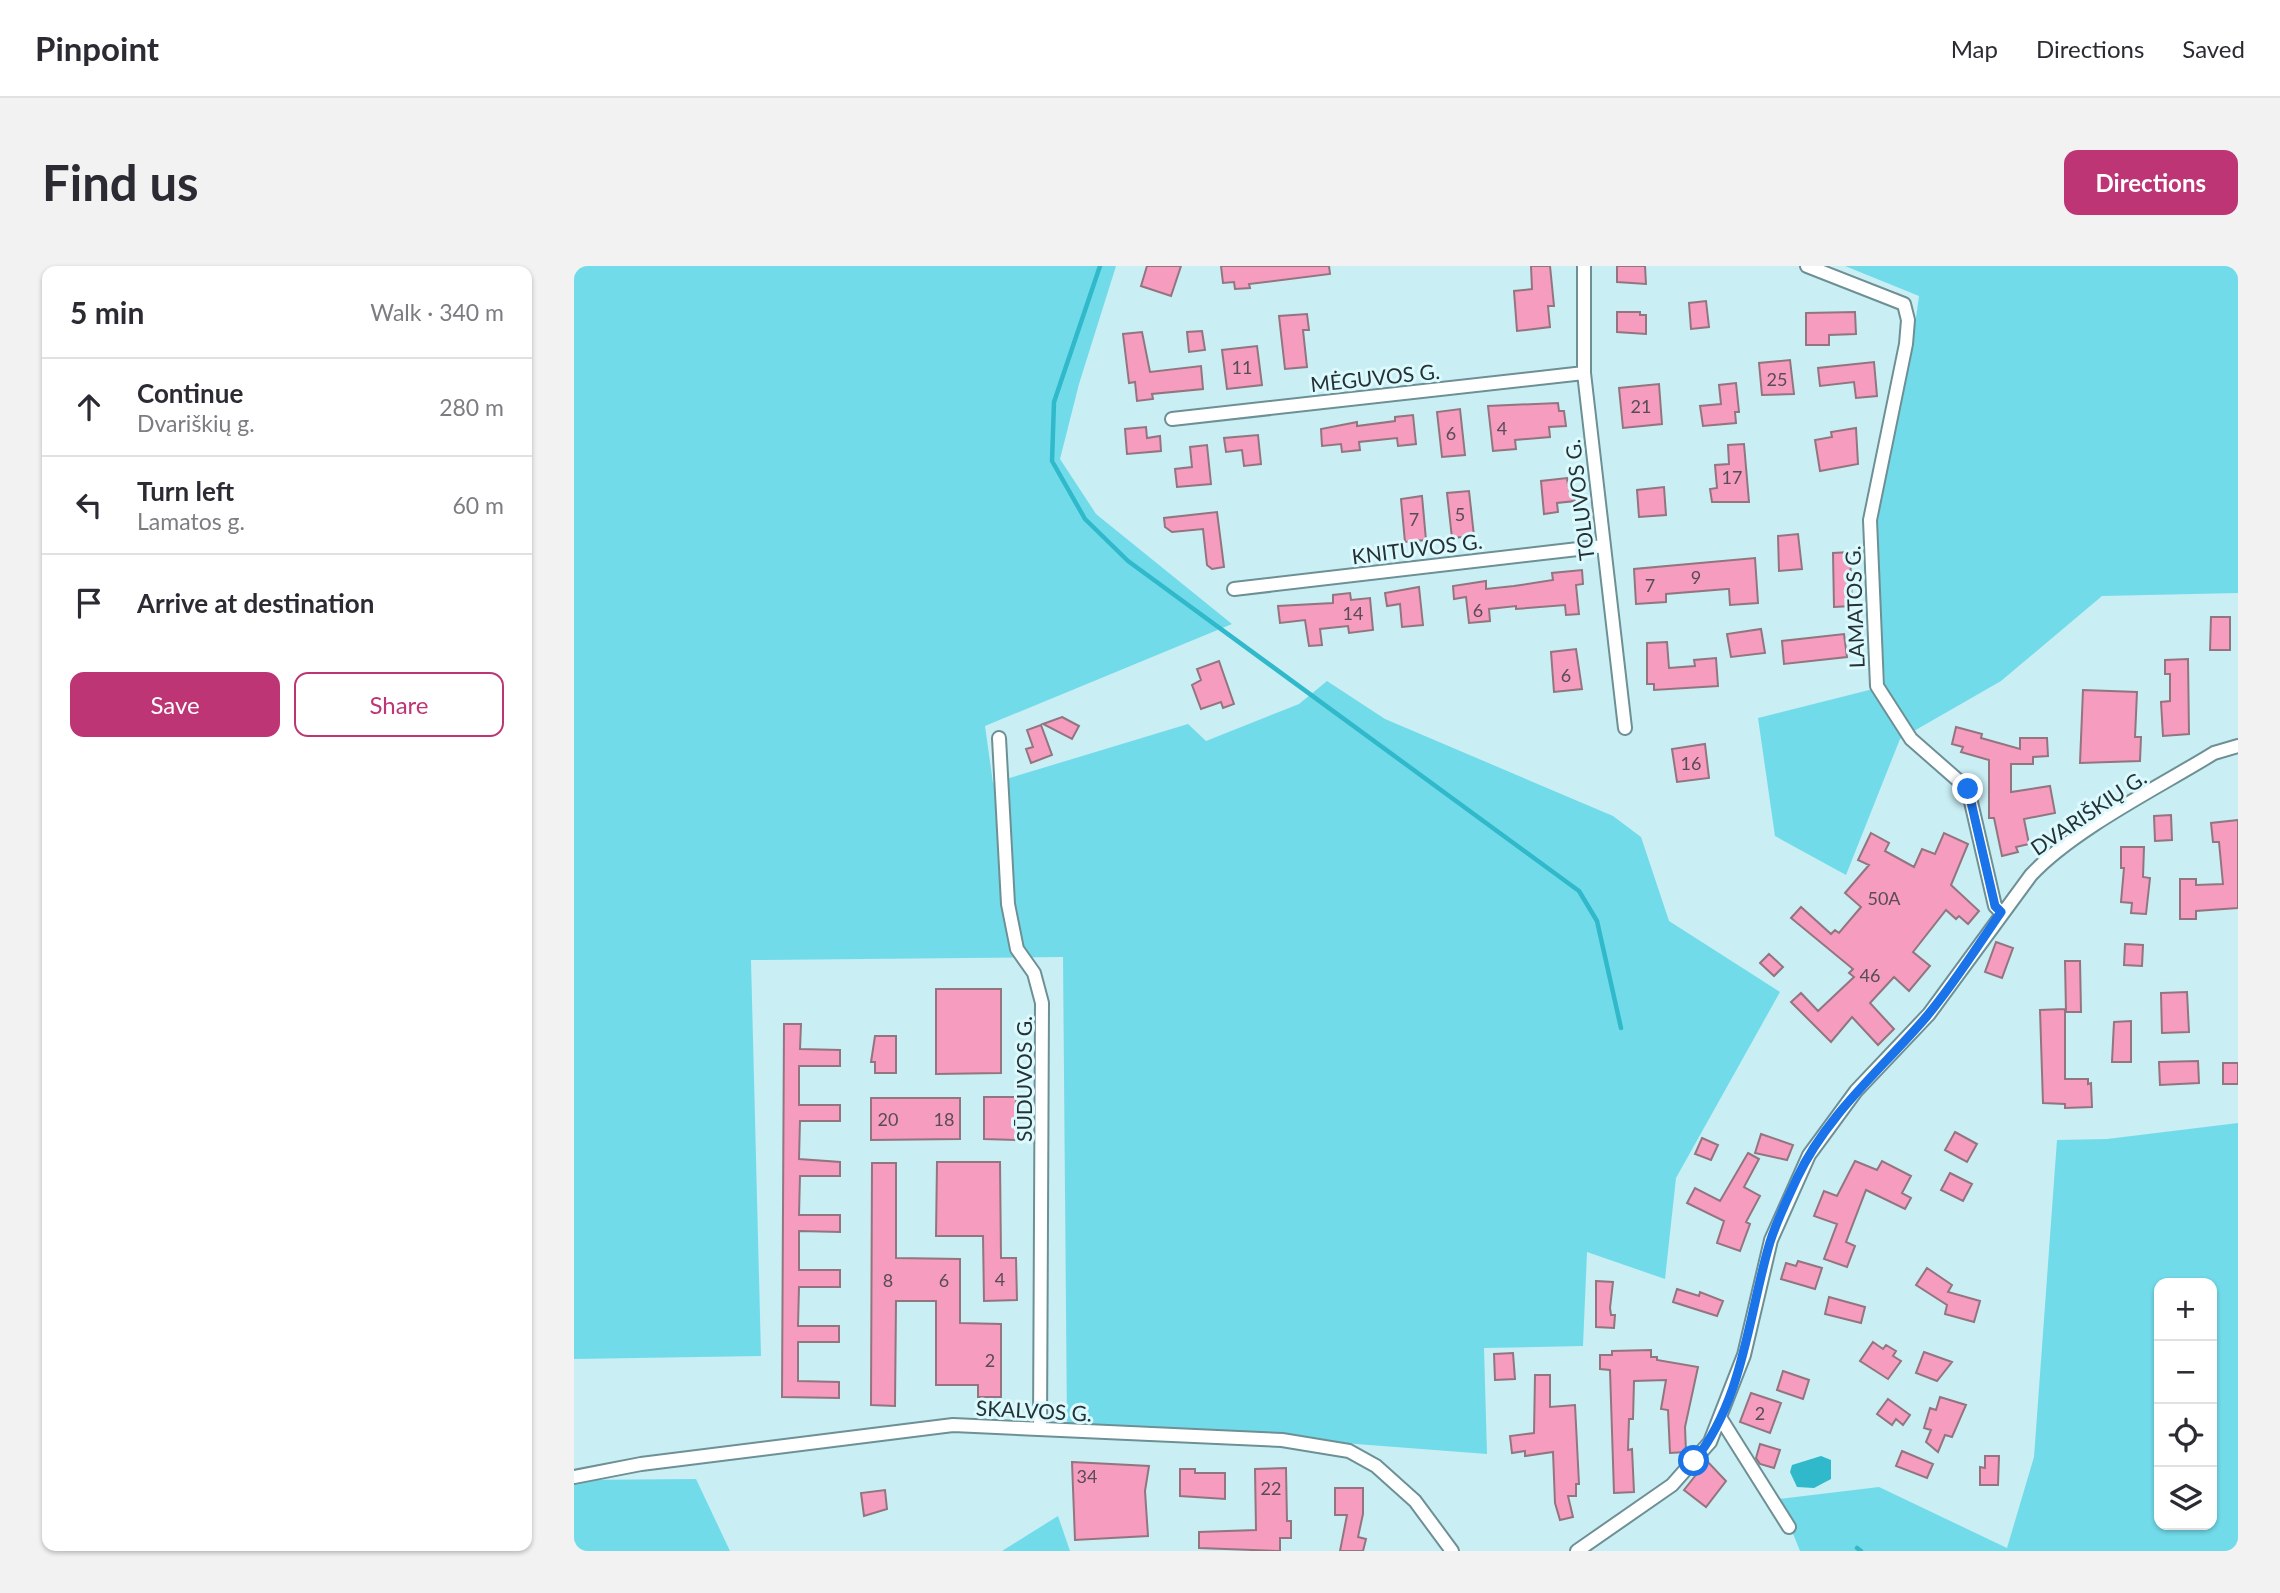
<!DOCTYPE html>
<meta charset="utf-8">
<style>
:root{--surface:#fff;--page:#f2f2f3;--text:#2b2b33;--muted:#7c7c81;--line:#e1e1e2;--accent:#bd3575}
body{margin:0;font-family:Lato,sans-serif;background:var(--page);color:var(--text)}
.controls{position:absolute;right:21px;bottom:21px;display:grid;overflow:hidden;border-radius:14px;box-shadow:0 2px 5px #0004}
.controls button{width:63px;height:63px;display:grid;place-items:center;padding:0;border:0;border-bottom:2px solid var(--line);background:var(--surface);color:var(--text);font:35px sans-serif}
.stop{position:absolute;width:21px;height:21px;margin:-16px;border:5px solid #1a73e8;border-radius:50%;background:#fff}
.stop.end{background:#1a73e8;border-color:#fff;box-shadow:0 2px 7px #0008}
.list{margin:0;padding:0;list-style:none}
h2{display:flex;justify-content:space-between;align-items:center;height:91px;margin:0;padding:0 28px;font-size:30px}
h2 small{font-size:23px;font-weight:400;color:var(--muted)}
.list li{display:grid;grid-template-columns:46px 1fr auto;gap:21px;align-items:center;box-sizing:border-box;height:98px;padding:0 28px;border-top:2px solid var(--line)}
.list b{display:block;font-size:26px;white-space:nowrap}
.list p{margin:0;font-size:23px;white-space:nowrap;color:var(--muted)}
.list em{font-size:23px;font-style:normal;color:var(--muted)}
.actions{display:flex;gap:14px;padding:21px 28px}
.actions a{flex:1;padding:16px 0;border:2px solid var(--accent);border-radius:14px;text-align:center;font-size:24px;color:var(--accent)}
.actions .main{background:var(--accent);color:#fff}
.icon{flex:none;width:38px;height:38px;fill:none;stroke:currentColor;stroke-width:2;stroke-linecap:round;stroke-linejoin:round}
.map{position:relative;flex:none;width:1664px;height:1285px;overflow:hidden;border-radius:14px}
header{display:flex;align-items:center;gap:42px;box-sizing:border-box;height:98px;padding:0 35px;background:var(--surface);border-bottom:2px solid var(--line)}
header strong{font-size:33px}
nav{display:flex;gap:38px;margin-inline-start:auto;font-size:24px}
.intro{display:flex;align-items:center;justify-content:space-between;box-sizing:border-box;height:168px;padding:0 42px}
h1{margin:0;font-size:49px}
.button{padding:18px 32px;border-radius:14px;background:var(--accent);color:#fff;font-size:24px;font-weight:700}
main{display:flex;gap:42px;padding:0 42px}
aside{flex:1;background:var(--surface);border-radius:14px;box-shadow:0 2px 5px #0004}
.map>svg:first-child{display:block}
</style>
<header>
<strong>Pinpoint</strong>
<nav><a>Map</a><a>Directions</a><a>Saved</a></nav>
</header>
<div class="intro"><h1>Find us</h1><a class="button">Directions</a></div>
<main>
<aside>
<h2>5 min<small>Walk · 340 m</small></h2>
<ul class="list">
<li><svg class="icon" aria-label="ahead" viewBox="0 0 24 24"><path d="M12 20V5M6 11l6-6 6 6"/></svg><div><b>Continue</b><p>Dvariškių g.</p></div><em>280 m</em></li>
<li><svg class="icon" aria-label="left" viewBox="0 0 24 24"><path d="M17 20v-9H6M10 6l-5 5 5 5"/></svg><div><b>Turn left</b><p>Lamatos g.</p></div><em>60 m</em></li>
<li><svg class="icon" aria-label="arrive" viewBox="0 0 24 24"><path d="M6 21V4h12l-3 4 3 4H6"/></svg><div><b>Arrive at destination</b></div></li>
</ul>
<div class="actions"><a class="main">Save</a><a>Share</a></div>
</aside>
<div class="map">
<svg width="1664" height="1285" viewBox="0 0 1664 1285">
<rect width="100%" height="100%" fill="#c9eef4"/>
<!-- green -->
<path fill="#72dbea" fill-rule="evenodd" d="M0,0h542l-37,118 -19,75 36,55 136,110 -247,102 8,57 195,-59 18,17 93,-37 28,-23 58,38 228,97 28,21 28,84 111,71 -104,186 -11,101 -78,-27 -4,94 -99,2 3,106 -144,-11 -57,-10 -219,-5 -4,-471 -312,3 10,396 -187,3z
M1271,0h393v327l-136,3 -101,85 -101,58 -54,136 -71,-39 -17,-118 127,-32 -9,-163 36,-176 7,-51z
M1664,857v428h-438l-21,-52 100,-12 128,61 27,-91 23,-317 50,-1zM1585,1017h53v242h-53z
M122,1213l34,72h-156v-71z
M484,1250l12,35h-68z"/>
<!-- water -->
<path fill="#30b9ca" d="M1247,1190l10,4v19l-17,9 -17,-1 -7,-15 2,-7z"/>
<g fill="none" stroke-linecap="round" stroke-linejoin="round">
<!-- stream -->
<path stroke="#30b9ca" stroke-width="4.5" d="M526,0l-46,136 -2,59 33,58 43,42 451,330 18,30 24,107
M1283,1282l4,3"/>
</g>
<!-- building -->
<path fill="#f69cbe" stroke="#92757f" stroke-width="2" d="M573,0h34l-10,30 -30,-10z
M647,0h108l1,8 -81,10 1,4 -15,1 -1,-7 -11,1z
M957,0h19l4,40h-6l2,21 -33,4 -3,-40 18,-2z
M1043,0h28l1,18 -29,-2z
M1132,35l3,26 -18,2 -2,-26z
M1043,46h23v3h6v19l-29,-2z
M1281,46l1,22 -27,1v10h-23v-32z
M733,48l2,16h-6l4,37 -22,2 -6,-53z
M628,65l3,19 -16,2 -2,-20z
M568,66l8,40 51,-6 2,23 -51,5 1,5 -16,2 -2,-19 -6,1 -6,-49z
M683,80l5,39 -35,4 -5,-39z
M1216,94l4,34 -32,1 -3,-32z
M1300,96l3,34 -21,2 -2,-16 -34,4 -2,-18z
M1162,117l3,29h-4l1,11 -33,3 -3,-20 21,-2 -2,-19z
M1085,118l3,40 -39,4 -4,-40z
M984,137l1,8h5l2,15 -17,1 1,10 -35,3 1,9 -23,2 -5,-45z
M886,143l5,46 -23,2 -5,-45z
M839,149l3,29 -18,2 -1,-8 -38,4 1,8 -18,2 -1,-8 -19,2 -1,-17 36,-7v4l38,-5v-4z
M572,161l1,11 13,-2 1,15 -34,3 -2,-25z
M1282,162l2,36 -38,7 -5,-31 17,-3 -1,-5z
M684,169l3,29 -17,2 -2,-16 -16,2 -2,-14z
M1170,178l5,58h-37l-2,-13 7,-1 -2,-23 14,-1 -1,-19z
M633,179l4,39 -34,3 -2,-18 17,-2 -2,-20z
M993,212l1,8h5l2,15 -18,2 1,9 -14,2 -3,-33z
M1090,221l2,28 -27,2 -2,-27z
M895,225l5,45 -22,2 -5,-45z
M848,230l4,44 -21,2 -4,-43z
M643,246l7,55 -12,2 -5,-4 -4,-36 -31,3 -7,-5 -1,-9z
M1224,268l4,35 -23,2 -1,-35z
M1276,286l2,54 -18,1 -1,-54z
M1181,292l3,45 -28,2 -1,-16h-2l-61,5v8l-30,2 -2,-35z
M1008,304l1,14 -7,1 3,29 -13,1 -1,-10 -49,4v-3l-27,3 1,12 -21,2 -3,-26 -12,2 -1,-13 33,-5v8l28,-3 39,-6 -1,-7z
M845,321l4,38 -21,2 -2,-23 -13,2 -2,-13z
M776,327l1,7 19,-2 3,32 -24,3 -1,-7 -28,3 2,16 -13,1 -4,-26 -25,3 -2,-17 55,-3v-8z
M1637,351h19v33h-20z
M1187,363l4,24 -34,4 -4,-23z
M1270,368l3,23 -63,7 -2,-23z
M1093,376l2,26 26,-2 -1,-6 22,-2 2,28 -64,4v-6h-7v-41z
M1002,383l6,40 -28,3 -3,-40z
M1614,393l1,75 -26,2 -2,-34 9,-1v-27h-5v-14z
M645,395l15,43 -11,4 -2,-6 -20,7 -9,-24 9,-5 -4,-11z
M1509,424l54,2 -2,45h6l-1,24 -60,2z
M488,451l17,9 -7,13 -29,-15z
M467,459l11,30 -21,8 -5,-14 7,-2 -6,-17z
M1382,461l26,7 -1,4 39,11v-11h27l1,18 -15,1v7h-22v28l39,-6 5,27 -31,6 5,25 -13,3 2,5 -16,4 -8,-38h-5v-58l-28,-8 2,-5 -11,-3z
M1131,478l4,34 -32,4 -5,-33z
M1597,549l1,25 -17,1 -1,-25z
M1664,554v88l-42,3v8h-16v-40h16v6l27,-1 -4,-42h-6l-2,-19z
M1297,567l18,10 -4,8 29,16 8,-18 13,5 9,-21 24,11 -17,41 28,26 -11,13 -9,-8 -3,3 -10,-9 -33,42 17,14 -21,25 -15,-14 -24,26 24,26 -16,16 -26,-28 -21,25 -40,-40 10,-9 17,18 36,-34 -5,-4 4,-4 -62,-51 10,-11 30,27 4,-4 4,3 22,-26 -16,-14 24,-28 -11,-5z
M1547,581h23l-1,30 7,1 -4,36 -15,-1 1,-10 -11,-1 3,-34h-3z
M1422,676l17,6 -11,30 -17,-6z
M1551,678l18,1 -1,21 -18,-1z
M1195,688l14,13 -9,9 -14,-13z
M1491,695h15l1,51h-15z
M362,723h65v84l-65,1z
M1613,726l2,40 -27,1 -1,-40z
M1491,743v70h23v5l3,-1 1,24 -27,1v-4l-22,-1 -3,-93z
M1557,755v41h-19l2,-40z
M210,758h17l-1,25 40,1v16h-41v39h41v16h-40l-1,38 41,3v14h-40l-1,39h41v17l-41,-1v39h41v17h-41l-1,39h41v16h-41v39l41,1v16l-57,-1z
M301,770h21v37h-21v-11h-4z
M1624,795l1,22 -39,2 -1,-23z
M1649,797h15v21h-15z
M410,831h32v43l-32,-1z
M297,832h89v41l-89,1z
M1381,866l22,12 -10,18 -22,-12z
M1187,868l32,11 -6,15 -32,-7z
M1128,872l16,7 -7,15 -16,-6z
M1174,887l11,6 -15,28 16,9 -14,26 4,2 -10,27 -23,-8 7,-22 -37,-18 8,-15 25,13z
M1281,895l22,9 5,-9 29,15 -9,17 9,5 -6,11 -39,-19 -20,52 9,4 -8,21 -23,-8 13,-35 -23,-8 10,-25 13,5z
M363,896h63l1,96h15l1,42 -33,1 -1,-65h-47z
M298,897h24v95l64,1v64l41,1v73h-23v-12h-42v-84h-40l-1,105 -24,-1z
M1376,907l22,11 -9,17 -22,-11z
M1224,995l24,7 -7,21 -34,-10 5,-16 10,3z
M1353,1002l25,17 -4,7 32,9 -6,21 -29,-8 2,-9 -31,-20z
M1022,1015l17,1 -3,26 1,7h4l-1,13 -18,-1z
M1103,1023l22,7 1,-4 23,9 -6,15 -44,-14z
M1255,1031l36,10 -4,16 -36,-9z
M1299,1076l10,7 3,-4 10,6 -3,5 8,5 -13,18 -28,-18z
M1077,1084v7h6v3l41,7 -13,60 1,25 -16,1 -2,-43 -7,-1 5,-29 -32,1 -1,38h-4l-1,31 4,-1 2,43 -20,1 -4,-123 -10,-1v-14h12v-4z
M1350,1086l28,10 -15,19 -21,-8z
M939,1087l2,26 -20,1 -1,-26z
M1209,1105l26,9 -6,19 -26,-9z
M961,1109h15v32l25,-2 4,79h-3v12h-8l5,21 -13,3 -5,-17 -2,-51 -28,4v-5l-13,2 -2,-17 24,-3z
M1177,1127l30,10 -11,30 -30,-11z
M1366,1131l26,8 -14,32 -7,-2 -7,17 -12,-10 5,-12 -7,-2 6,-20 6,2z
M1314,1133l22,16 -7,10 -7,-6 -4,6 -15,-11z
M1186,1178l20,6 -6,18 -14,-4 -4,-6z
M1328,1185l31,13 -6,14 -31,-12z
M1411,1190h14l-1,29h-18v-18l5,1z
M1133,1195l19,20 -20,26 -22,-17z
M498,1196l77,4 -4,25 3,45 -73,4z
M712,1202l1,53h4v17h-11v13l-81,-3v-16l57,-2 -1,-61z
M606,1203h15v4h30v26l-45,-3z
M761,1222h28v26l-5,23 8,2 -3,12h-23l7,-36h-12z
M311,1224l2,19 -23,7 -3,-23z"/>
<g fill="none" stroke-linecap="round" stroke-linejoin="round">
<!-- street casing -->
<g stroke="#6d9095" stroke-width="16">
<path id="street" d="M1010,0v107l41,355
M1233,0l97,38 4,16 -2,24 -36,176 7,166 34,53 57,50 27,117 6,6
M598,153l412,-46
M660,323l370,-43
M425,472l9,166 9,45 17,24 8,30 -2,426
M1147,1153l68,108
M0,1211l67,-13 312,-39 329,15 67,11 27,15 39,35 37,50
M1003,1285l95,-66 38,-43 34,-87 27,-115 38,-85 47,-64 73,-77 102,-139c43,-46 128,-88 183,-122l24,-7"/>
</g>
<!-- street -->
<use href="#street" stroke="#fff" stroke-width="12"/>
</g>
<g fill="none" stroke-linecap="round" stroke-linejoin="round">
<!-- route -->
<path stroke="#1a73e8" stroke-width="9" d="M1120,1195c50,-62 54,-145 76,-219 7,-22 18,-44 27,-64 30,-64 85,-109 130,-162 27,-32 50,-69 74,-104l-6,-6 -27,-117"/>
</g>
<g text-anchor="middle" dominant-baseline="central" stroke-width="6" stroke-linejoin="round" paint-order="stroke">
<!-- number labels -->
<g font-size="18" fill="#584c57">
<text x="668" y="101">11</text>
<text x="1203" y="113">25</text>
<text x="1067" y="140">21</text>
<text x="928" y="162">4</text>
<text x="877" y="167">6</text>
<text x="1158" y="211">17</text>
<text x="886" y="248">5</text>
<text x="840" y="253">7</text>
<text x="1122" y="311">9</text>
<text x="1076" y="319">7</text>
<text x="904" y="344">6</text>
<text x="779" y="347">14</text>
<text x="992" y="409">6</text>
<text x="1117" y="497">16</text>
<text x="1310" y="632">50A</text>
<text x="1296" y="709">46</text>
<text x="314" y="853">20</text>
<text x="370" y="853">18</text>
<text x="426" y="1013">4</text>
<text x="314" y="1014">8</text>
<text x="370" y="1014">6</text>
<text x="416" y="1094">2</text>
<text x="1186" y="1147">2</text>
<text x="513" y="1210">34</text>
<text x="697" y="1222">22</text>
</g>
<!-- street labels -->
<g font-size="21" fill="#243235" stroke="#dcfafe">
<text transform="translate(801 111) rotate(-6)">MĖGUVOS G.</text>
<text transform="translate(1005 234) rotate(-97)">TOLUVOS G.</text>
<text transform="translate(843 282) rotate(-7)">KNITUVOS G.</text>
<text transform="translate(1280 341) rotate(-92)">LAMATOS G.</text>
<text transform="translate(1514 546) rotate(-34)">DVARIŠKIŲ G.</text>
<text transform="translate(449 813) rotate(-90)">SŪDUVOS G.</text>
<text transform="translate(460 1144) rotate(3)">SKALVOS G.</text>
</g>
</g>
</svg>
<div class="controls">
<button>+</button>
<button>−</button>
<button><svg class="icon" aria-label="locate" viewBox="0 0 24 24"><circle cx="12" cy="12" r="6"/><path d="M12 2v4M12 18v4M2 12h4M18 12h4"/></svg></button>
<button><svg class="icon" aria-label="layers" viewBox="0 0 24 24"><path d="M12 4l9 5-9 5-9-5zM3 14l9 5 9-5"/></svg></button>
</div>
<div class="stop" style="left:1120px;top:1195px"></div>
<div class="stop end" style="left:1394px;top:523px"></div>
</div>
</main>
